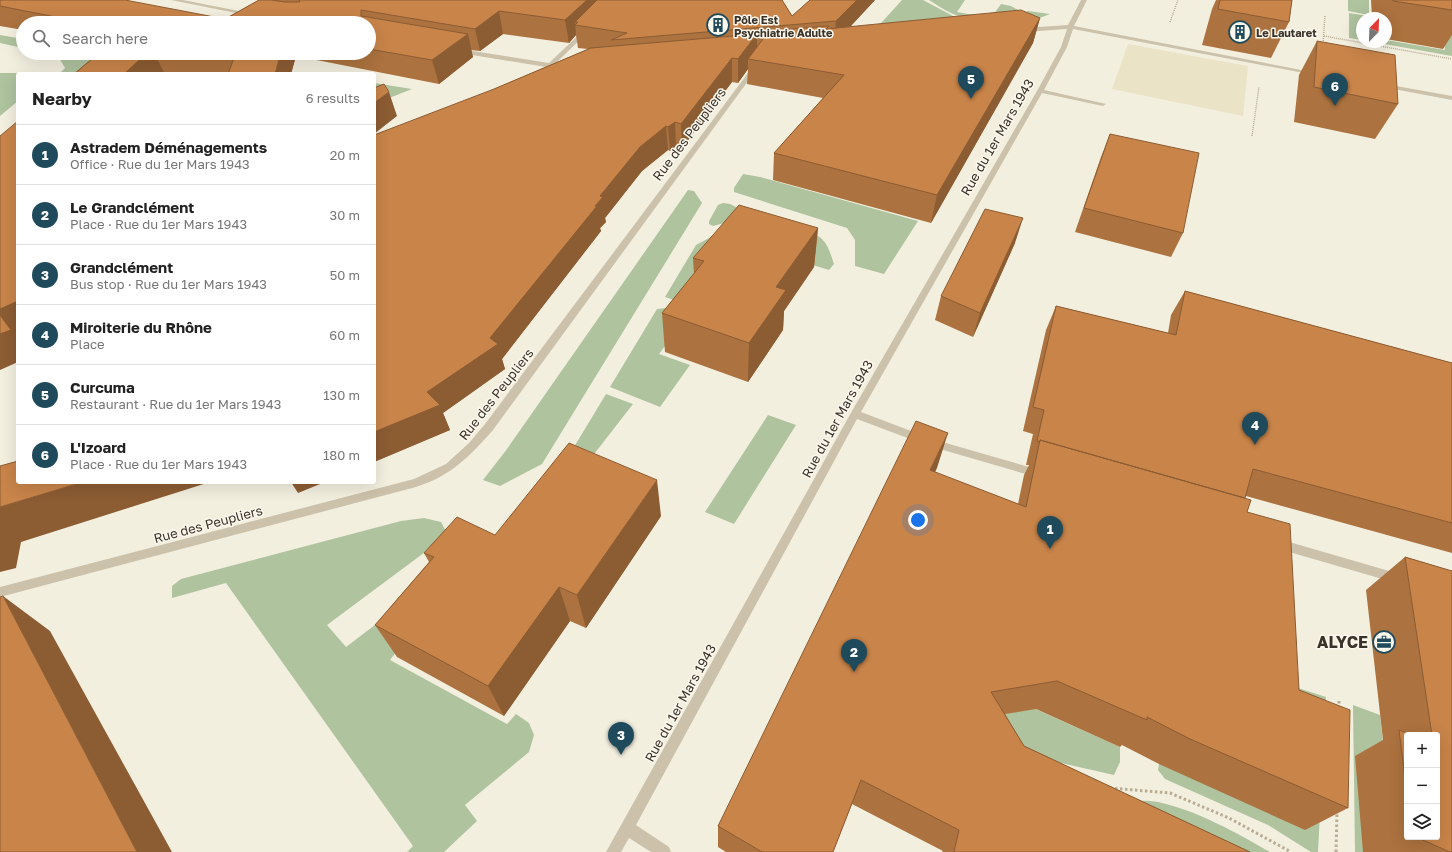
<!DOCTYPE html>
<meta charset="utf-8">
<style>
:root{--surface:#fff;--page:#f6f6f6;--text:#222;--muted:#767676;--line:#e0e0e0;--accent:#1e4a5c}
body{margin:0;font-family:"Golos Text",sans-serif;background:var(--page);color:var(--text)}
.controls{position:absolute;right:12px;bottom:12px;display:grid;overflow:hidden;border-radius:4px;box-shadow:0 4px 16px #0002}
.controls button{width:36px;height:36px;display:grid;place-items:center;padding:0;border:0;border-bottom:1px solid var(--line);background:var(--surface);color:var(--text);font:20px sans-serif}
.compass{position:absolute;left:1356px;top:12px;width:36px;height:36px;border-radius:50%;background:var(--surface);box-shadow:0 4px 16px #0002;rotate:23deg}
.you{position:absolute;left:918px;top:520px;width:14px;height:14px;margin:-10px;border:3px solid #fff;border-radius:50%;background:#1a73e8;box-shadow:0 0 0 6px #1a73e833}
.badge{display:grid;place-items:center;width:26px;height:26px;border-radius:50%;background:var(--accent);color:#fff;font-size:13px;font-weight:700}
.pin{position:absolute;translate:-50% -33px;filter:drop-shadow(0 1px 2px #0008)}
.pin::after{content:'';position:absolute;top:21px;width:14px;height:12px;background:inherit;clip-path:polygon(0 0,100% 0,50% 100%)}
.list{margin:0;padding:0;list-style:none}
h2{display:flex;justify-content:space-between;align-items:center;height:52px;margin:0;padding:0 16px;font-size:17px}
h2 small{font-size:13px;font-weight:400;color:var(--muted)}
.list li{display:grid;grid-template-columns:26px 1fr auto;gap:12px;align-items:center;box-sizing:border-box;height:60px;padding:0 16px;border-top:1px solid var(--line)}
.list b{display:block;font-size:15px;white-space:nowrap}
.list p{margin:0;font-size:13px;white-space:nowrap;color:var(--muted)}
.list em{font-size:13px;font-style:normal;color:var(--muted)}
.icon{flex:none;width:22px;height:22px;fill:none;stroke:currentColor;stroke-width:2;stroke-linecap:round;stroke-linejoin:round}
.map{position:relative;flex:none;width:1452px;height:852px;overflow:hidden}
.search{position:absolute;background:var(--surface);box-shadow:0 4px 16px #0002;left:16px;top:16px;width:360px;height:44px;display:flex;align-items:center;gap:10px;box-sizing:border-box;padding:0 14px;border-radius:22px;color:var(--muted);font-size:15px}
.panel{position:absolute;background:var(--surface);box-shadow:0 4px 16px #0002;left:16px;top:72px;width:360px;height:412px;border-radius:4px}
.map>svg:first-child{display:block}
</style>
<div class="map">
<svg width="1452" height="852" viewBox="0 0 1452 852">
<rect width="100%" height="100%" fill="#f3efdf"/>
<!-- green -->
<path fill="#afc39f" d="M902,0h21l32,17 17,4 48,-6 8,-4 22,3 -13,5 -166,15z
M929,0h36l-8,12 34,6 10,-14 10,2 9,5c-17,10 -45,11 -64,4 -9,-3 -19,-10 -27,-15z
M1348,0h21v15l-21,-4z
M1349,13l19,3 1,2h-7v22l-13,-2z
M1443,31l9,2v23l-79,-14h13v-2l59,10z
M0,35l23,4v9l-23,-5z
M64,53h36l4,21h-45l6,-6 -7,-12z
M0,73h50l-32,1v27l-18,15z
M374,83l38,6 -38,15z
M743,174l17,3 158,44 -34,53 -29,-8v-26l-8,-12 -113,-36v-4z
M688,190l6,1 8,12 -160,261 -42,22 -17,-6 24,-31z
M723,203l7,1 18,9 -1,4 -34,9 -4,-2v-3l9,-16z
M749,226c19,2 59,0 73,13 7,7 9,17 12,25l-5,6 -94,-29 -58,60 -12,-4 31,-52 13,-7z
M666,308l22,8 -29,38 31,11 -30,42 -50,-20 47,-78z
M606,394l27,10 -42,54 -20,-6z
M768,415l28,10 -62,99 -29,-12z
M424,518l17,4 7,13 -121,90 19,22 104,-79 -8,24 -52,68 117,64 9,-10 13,9 5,12 -5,17 -64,53 12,16 -33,31h-37l6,-6 -187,-263 -54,15v-12l9,-7 220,-58z
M949,670l171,77v15l-6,13 -53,-12 -36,-14z
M1295,687l31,10 -8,155h-7l-43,-27 -103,-46 -7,-9 1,-6z
M1353,705l27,10 6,54 -23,83h-8z
M1128,801c9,0 21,-1 30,1 38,8 79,31 112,50h-99z"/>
<!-- plaza -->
<path fill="#ebe3c6" d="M1128,44l120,22 -5,50 -131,-27z"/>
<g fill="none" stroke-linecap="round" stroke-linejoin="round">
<!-- path-far1 -->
<path stroke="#b8ac95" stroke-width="1.5" stroke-dasharray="1 1" stroke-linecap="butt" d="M1170,22l8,-22
M1324,36l128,23
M1323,45l2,-30
M1252,136l7,-49"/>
<!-- path -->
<path stroke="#b8ac95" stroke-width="3" stroke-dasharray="2.5 2.5" stroke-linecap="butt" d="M1339,701v8
M1110,788l60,5 59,25 62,34
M1336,852l1,-40"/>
<!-- minor -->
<path fill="#ccc2ab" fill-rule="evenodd" d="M171,0h12l71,14 -3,2z
M1081,0h6l-13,26 243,47 -3,2 -241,-46 -6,18 -23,43 62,14 -3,2 -61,-13 -181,319 71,27 111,32 1,3 -1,3 -4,1 -113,-33 -69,-26 -221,406 33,22 2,5h-20l-22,-14 -8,14h-15l246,-441 185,-320 24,-44 6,-18 -43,3 -3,-2 3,-2 44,-3z
M585,29l5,1 -35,34 7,2v2h-10l-5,3 -3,-2 2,-2 -86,-14 -3,-2 3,-2 89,14z
M754,65l5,1 -266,364c-24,27 -42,46 -77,57l-416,110v-10l414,-108 32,-15 23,-21 16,-19z
M1385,84l67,12v4l-69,-13 -1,-1z
M1279,539l117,34 4,1 2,4 -2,4 -4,1 -117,-34 -4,-2 -2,-3 2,-3z"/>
</g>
<!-- wall -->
<path fill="#ac723f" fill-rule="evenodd" d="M0,0l225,19 34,-19h523l10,16 18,-16h65l-25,27 190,-9 -7,25 -102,180 -158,-43 1,-27 49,-55 -76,-14 1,-15 -10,14 -6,-1 -50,66 -6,-2 -6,5 -2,-1 -26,21 -37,47 1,4 -6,6 1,3 -99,128 3,10 -62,44 7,17 -76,32 120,-373 94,-40 -10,-1 -2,-13 -7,8 -66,-9 -23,17 -9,-1 2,7 -34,27 -143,-28 -5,18h-63v-1l-64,-1 -3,2h-87l25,-21h270v-30h-346v7l-23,-4z
M1216,0h76l-3,22 -18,36 -69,-13 10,-36z
M1371,0h81v35l-9,14 -57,-10v-21h-14z
M1317,41l81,63 -23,35 -81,-17 5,-47z
M1110,134l73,99 -12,24 -96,-25 26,-75z
M818,228l-4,39 -30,44 -1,19 -35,52 -83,-30 -3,-39 32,-39 -1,-16z
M1015,243l-42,94 -38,-17 6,-24z
M1185,291l267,72v190l-206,-57 -1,2 2,14 52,178 49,118 -43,22 -146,-66 -37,-19 -2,2 -84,-38 -31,5 19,32 226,106h-308l1,-1 -91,-47 -19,48h-107l-8,-5v-21l219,-358 -3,4 84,32 6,-29 5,-10h-3l7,-31 -10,-3 23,-101 10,-24 112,27 3,-18z
M661,516l-75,112 -16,-7 -66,95 -107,-59 -22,-32 54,-63 -5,-9 71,-18z
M1405,557l47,14v281h-89l-8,-96 28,-16 -17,-150zM1407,735h30v102h-30z"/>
<!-- shaded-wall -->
<path fill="#8c5c33" d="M587,0h25l-34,22h-3l1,13 -7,8 -4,-23z
M857,0h18l-41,44 2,-23z
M499,11l4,23 -23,17 -5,-22z
M1040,18l-7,25 -102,180 6,-28z
M468,34l5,23 -34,27 -7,-24z
M757,34v23l-9,2v10l-10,14v-24z
M147,53h7l10,19 -3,2h-37z
M281,53h13l2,3 -5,18h-16z
M732,58v24l-50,66 -1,-24z
M389,92l8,24 -23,18v-31z
M675,122l1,24 -6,5 -2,-24z
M666,126l2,24 -26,21 -37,47 1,4 -6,6 1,3 -99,128 3,10 -62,44 7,17 -76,32v-30l116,-94 105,-132 5,-10 40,-49z
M1023,218l-8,25 -42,94 7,-24z
M818,228l-4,39 -30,44 -1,19 -35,52 1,-39 27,-56z
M0,283l18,18v61l-18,8z
M948,433l-11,35 -18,37 11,-35z
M657,480l4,36 -75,112 -9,-33z
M83,482h127l-189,60 -5,26 -16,4v-65z
M291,482h34l-27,11z
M559,587l11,34 -66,95 -16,-30z
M3,596l47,35 122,221h-35z"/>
<!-- building -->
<path fill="#c88449" stroke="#8c5c33" d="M0,0h125l100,19 34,-19h12l14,2h15l-1,-2h288l-22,20 -66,-9 -24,18 -114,-19v6l107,18 -36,26 -63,-11v-26h-283l-86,-17z
M597,0h185l10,16 18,-16h47l-21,21 -225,19 16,-7 -52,-8 3,-3h-3z
M1220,0h72l-3,22 -71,-13z
M1393,0h59v10l-59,-9z
M1021,10l19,8 -103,177 -163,-42 70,-78 -96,-16 21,-28 60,-5 -3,3z
M757,34l-19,25 -6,-1 -51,66 -6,-2 -7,5 -2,-1 -26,21 -40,49 3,1 -8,9h2l-107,132 8,6 -71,48 13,13 -66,27v-297l120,-46 97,-41z
M1317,41l78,14 3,49 -84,-17z
M99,53h48l-23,21h-50z
M236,53h45l-6,21h-47z
M384,84l5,8 -15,11v-15z
M18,121v180l-18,8v-173z
M1110,134l89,19 -16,80 -99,-25z
M739,205l79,23 -42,59 10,3 -37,53 -87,-30 42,-52 -11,-3z
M985,209l38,9 -43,95 -39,-17z
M1185,291l267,72v160l-199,-54 -8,29 -205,-58v2l-3,-1 7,-31 -11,-3 23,-101 120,29z
M0,315l11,15 -11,4z
M916,421l32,12 -18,37 96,37 14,-67 211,60 -4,12 43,12 9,166 51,20 -2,98 -158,-69 -43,-22v3l-90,-39 -66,11 33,54 226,106h-296l5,-22 -98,-50 -28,72h-71l-44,-26z
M569,443l88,37 -80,115 -18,-8 -71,99 -113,-61 59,-68 -10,-4 33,-36 38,18z
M18,461v21h65l-83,25v-41z
M1405,557l47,14v281h-2l-34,-15h21v-102h-5z
M3,596l134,256h-137v-255z
M1399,730l13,5h-5v59z"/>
<!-- icons -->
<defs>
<g id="building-ring" transform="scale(1.15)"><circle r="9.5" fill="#fbf7ec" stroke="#1e4a5c" stroke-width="1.5"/><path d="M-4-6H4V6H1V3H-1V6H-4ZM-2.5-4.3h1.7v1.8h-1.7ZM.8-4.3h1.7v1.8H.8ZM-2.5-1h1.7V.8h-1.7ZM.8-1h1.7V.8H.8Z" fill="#1e4a5c"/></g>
<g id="office-ring" transform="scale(1.15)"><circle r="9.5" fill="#fbf7ec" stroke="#1e4a5c" stroke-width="1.5"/><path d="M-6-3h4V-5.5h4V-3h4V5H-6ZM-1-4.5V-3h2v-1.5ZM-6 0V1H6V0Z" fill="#1e4a5c"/></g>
</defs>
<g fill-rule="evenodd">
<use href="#building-ring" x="718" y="25"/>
<use href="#building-ring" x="1240" y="32"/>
<use href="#office-ring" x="1384" y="642"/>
</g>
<g text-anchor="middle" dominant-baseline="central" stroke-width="3" stroke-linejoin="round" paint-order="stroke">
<!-- far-poi labels -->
<g font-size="11" font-weight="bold" fill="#3a332a" stroke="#fbf7ec" text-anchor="start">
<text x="734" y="19">Pôle Est<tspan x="734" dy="13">Psychiatrie Adulte</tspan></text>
<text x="1256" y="32">Le Lautaret</text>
</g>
<!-- street labels -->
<g font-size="13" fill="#3a332a" stroke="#fbf7ec">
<text transform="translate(689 134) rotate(-53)">Rue des Peupliers</text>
<text transform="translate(997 137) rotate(-60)">Rue du 1er Mars 1943</text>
<text transform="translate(496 394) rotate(-52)">Rue des Peupliers</text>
<text transform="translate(837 419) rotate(-61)">Rue du 1er Mars 1943</text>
<text transform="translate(208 524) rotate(-15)">Rue des Peupliers</text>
<text transform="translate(680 703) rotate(-61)">Rue du 1er Mars 1943</text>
</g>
<!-- near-poi labels -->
<g font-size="16" font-weight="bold" fill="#3a332a" stroke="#fbf7ec" text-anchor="end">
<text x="1368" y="642">ALYCE</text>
</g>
</g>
</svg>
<div class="controls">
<button>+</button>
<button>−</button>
<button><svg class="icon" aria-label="layers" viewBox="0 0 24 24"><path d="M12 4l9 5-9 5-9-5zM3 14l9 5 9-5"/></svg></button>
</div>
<svg class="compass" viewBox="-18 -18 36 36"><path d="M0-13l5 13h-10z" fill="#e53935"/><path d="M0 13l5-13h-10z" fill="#767676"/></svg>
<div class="you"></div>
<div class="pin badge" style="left:1050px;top:549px">1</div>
<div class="pin badge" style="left:854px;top:672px">2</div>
<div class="pin badge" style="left:621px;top:755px">3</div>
<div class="pin badge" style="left:1255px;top:445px">4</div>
<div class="pin badge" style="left:971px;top:99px">5</div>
<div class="pin badge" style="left:1335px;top:106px">6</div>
<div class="search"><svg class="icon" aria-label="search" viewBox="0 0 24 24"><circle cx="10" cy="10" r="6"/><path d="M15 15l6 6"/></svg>Search here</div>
<section class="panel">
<h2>Nearby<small>6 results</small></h2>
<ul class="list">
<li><span class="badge">1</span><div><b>Astradem Déménagements</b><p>Office · Rue du 1er Mars 1943</p></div><em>20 m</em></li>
<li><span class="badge">2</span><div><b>Le Grandclément</b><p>Place · Rue du 1er Mars 1943</p></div><em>30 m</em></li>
<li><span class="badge">3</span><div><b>Grandclément</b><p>Bus stop · Rue du 1er Mars 1943</p></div><em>50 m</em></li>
<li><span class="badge">4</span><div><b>Miroiterie du Rhône</b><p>Place</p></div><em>60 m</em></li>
<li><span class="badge">5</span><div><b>Curcuma</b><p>Restaurant · Rue du 1er Mars 1943</p></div><em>130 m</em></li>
<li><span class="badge">6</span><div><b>L'Izoard</b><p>Place · Rue du 1er Mars 1943</p></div><em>180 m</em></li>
</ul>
</section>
</div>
